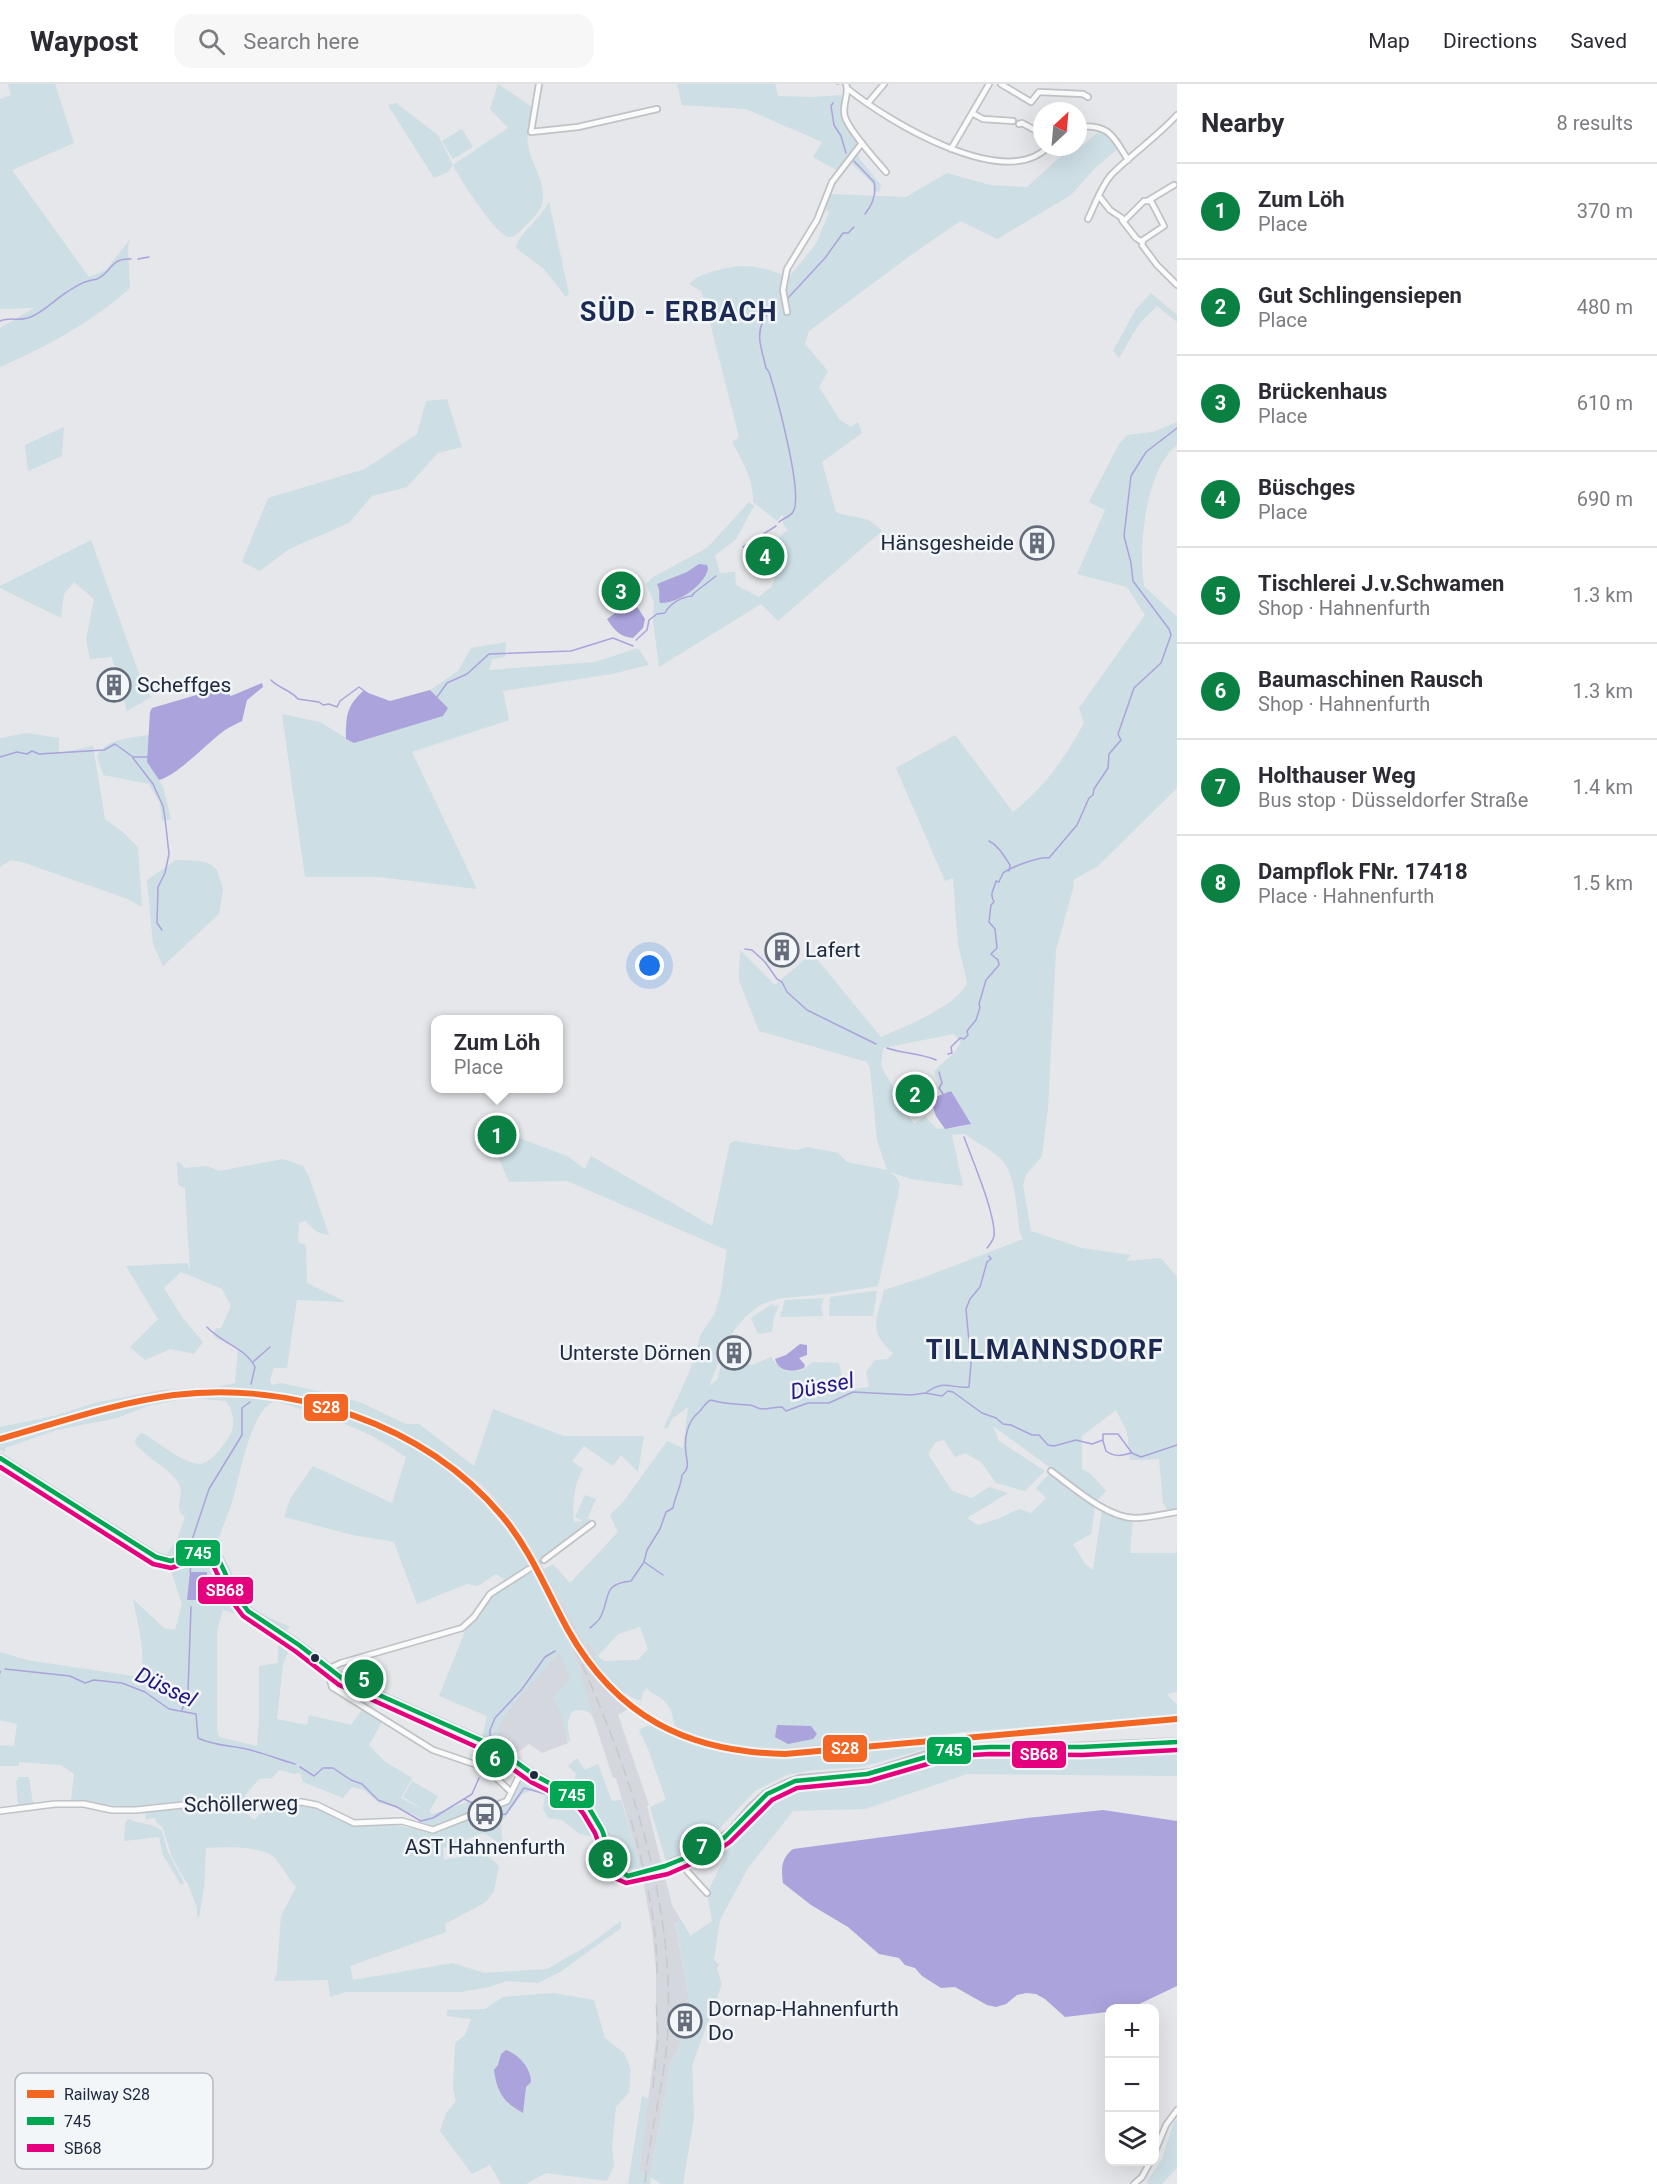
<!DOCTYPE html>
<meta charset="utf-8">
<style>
:root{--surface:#fff;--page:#f7f7f7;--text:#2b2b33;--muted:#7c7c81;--line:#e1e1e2;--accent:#0b8043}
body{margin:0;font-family:Roboto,sans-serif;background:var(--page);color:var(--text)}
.controls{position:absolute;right:18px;bottom:18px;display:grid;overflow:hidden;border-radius:12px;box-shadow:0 6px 24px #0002}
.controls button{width:54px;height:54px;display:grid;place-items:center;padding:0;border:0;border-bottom:2px solid var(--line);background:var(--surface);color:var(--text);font:30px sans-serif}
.compass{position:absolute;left:1033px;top:18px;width:54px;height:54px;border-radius:50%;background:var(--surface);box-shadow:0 6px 24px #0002;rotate:26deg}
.you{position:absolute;left:650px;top:882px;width:21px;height:21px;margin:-15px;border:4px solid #fff;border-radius:50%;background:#1a73e8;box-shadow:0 0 0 9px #1a73e833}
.badge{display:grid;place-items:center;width:39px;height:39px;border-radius:50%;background:var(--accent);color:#fff;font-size:20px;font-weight:700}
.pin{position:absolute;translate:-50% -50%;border:3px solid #fff;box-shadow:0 2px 6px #0006}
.popup{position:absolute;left:431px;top:931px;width:132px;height:78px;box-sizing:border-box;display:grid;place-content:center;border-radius:12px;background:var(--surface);filter:drop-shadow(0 2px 4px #0005);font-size:20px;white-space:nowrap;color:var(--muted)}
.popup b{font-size:22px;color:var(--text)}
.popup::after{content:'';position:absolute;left:50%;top:100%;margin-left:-12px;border:12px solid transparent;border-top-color:var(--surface)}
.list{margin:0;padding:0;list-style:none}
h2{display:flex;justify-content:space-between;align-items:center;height:78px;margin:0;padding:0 24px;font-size:26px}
h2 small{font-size:20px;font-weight:400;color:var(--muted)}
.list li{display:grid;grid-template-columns:39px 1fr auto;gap:18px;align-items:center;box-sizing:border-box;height:96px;padding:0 24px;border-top:2px solid var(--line)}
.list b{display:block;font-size:22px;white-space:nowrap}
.list p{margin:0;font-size:20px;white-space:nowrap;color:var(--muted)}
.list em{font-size:20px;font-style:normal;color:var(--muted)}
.icon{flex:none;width:33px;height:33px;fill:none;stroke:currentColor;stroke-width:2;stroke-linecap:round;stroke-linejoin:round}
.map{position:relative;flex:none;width:1177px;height:2100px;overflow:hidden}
header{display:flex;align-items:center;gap:36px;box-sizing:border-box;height:84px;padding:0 30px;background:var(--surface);border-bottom:2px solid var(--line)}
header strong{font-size:28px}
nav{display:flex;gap:33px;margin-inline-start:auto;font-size:21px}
.search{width:420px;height:54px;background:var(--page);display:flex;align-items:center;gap:15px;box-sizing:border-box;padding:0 21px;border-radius:18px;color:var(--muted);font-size:22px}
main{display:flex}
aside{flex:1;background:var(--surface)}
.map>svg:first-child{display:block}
</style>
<header>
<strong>Waypost</strong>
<div class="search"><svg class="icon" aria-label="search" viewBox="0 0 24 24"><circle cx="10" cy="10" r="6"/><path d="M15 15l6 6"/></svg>Search here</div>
<nav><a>Map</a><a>Directions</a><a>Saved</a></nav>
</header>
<main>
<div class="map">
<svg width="1177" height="2100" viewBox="0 0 1177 2100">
<rect width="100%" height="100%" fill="#e5e7ea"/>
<!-- built -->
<path fill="#d4d8de" d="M216,1303l52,2 66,15 32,11 28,14 75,45 37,36 33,50 46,84 4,-2 8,13 -3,3 35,40 26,19 47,22 43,10 25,-1 407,-32v5l-398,38 -28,-1 -27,-3 -49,-17 -47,-29 -10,6 31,90 -2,1 25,99 19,32 28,28 -3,4 -28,-30 -13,-17 17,94 -22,51 -20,109 -11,-6 17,-131v-69l-4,-39 -11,-62 -25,-91h-3l-6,-18 -27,-84 2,-2 -29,-67 -21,-42 -18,-27 -17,-20 -36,-36 -44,-32 -53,-28 -55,-18 -78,-11 -49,2 -96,22 -86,24v-7l162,-44z
M560,1567l11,29 -9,37 6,26 -26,10 -13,-9 -15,11 -17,-12 1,-17 12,-18z"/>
<!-- green -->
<path fill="#cddee4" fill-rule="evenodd" d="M8,0h47l19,59 -62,27 77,107 17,-7 24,-31 -2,8 2,41c-38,34 -84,59 -130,79v-39l34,-20 -34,1v-210l11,-4z
M498,0l34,23c-2,12 -6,25 -4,37 2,18 16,34 15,53 0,12 -8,19 -16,27 -4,4 -12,14 -18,13 -12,-1 -50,-59 -56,-72l-5,7 -14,6 -46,-73 8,-2 42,32 15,30 55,-37 -18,-19z
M677,0h98l3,12 34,1 30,-2v20l16,26 1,17 22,27 -2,7 -6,-1v-7l-26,-25 -9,12 -25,-14 9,-15 -76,-33 -64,-4z
M462,45l11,18 -20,12 -11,-18z
M1102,48l18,15 -25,21 -24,27 -74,44 -37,-18 -49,34 -102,76 -4,13 23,27 -9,16 21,33 11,7 7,-5 4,11 -40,29 14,50c19,8 30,1 46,19l-104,90 -17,-17 -102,63 -6,-47 1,-18 -8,-18 7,-7 54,-29 42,-46 5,4 -18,33 -21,17 5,17 15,-1 1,13 23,12 13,-11 12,-30 -8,-11 5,-10 7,-5 -5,-6v-10l-6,7 -24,-19c1,-22 -11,-42 -21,-60l7,-5 -35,-138 -3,-8 -12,-7c8,-8 16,-10 26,-13 30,-9 45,-5 74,6l27,-33 13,-32 -5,-4 7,-14 75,3 41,-24 43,12 37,2 42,-38 15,-5 13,-11z
M549,118l20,92 -3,3 -22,-28 -28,-21c0,-11 26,-31 33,-46z
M1151,209l26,22v7l-20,-16 -18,18 -20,34 -6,-7 23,-42z
M447,315l15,48 -24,6 -31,34 -35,9 -23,27 -60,26 -29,22 -18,-9 26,-64 97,-29 52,-35 9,-33z
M1177,338v23c-32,25 -39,104 -33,141l33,31v171l-79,78 -25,14 1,5 -18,65 -8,158 -6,48 -16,19 -3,10 8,46 51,17 49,7 -5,6 35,-3 16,19v233l-10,-1 -4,-6 -4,-44 -29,1 -3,-28 -11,-22 -34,26v33l8,4 16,18 -8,9 -5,-1 -100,-73 6,15 46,30 -20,20 -29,-8 -15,-21 -16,-9 -10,4 -11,-17 -8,2 -8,12 24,37 20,7 17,-11 19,6 -41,25 11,7 22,-7 19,-9 12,4 15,-15 -10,-10 12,-13 5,1 42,31 -4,27 -18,10 12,20 8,6 9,-60 31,9 -3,34h46l1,-3v142l-10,2 10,11v11l-189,14 -198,17 -45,2 -42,-11 -28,-11c-3,-13 -4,-23 -16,-30 -6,-4 -9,-4 -12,-9l-4,4 -2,9c-23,-8 -33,-24 -47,-43l3,-3 -8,-13 -4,2 -41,-75 9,-5 17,19 48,-51 -8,-17 14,-14 43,-60 16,7 5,-41 -16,12 -5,10 -3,-2 25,-54 12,-39 14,-21 6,-21 6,-42 -160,-69 -58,1 -11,-25 12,-10 7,-10 50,19 18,13 6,-13 121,70 18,-83 5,-2 61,9 11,-3 31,6 9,9 40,8 -10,-30 -7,-72 -3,-6 -108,-31 -20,-51 1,-30 35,35 37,-32 69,84c21,-9 79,-32 86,-55l-9,-38 -5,-66 -8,3 -49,-113 59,-33 58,77c31,-24 52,-54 71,-89l-5,-15 66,-93 -18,-28 -50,-13 28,-64 -16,-8 30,-58 8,-9 26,-3zM954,950l7,8 -7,11 -20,18 7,24 10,-4 19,33 -9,3 -24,2 -12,-13 -11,8 -33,-58 2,-18zM965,1050c9,7 30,18 36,25 16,18 15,50 19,74l3,6 -98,38 -41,13c-7,29 -17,41 9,63l-5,6 -13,1 -9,12 3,15 -25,3 -5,-27 -27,-1 -9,8 -16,2 -12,-9 -4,-6 -19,8 -30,-2 -5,17 -8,6 16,-40 10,-17 11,-13 16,-12 20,-6 46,-4 50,-8 22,-101 -3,-7 -7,-6 21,7 52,7 -11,-51zM640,1543l8,22 -10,11 -34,1 -6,-5 20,-22z
M64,343l-2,29 -34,15 -3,-26z
M91,456l50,139 10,18 -24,14 -15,-54 -22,2 -4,-19 8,-41 -20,-17 -10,12 -3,24 -61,-30v-2z
M506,558l-1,15 -13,2 -3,11 106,-8 43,-14 11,17 -37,9 -109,17 6,29 -97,32 65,137 -98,-12h-74l-23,-163 38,8 34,21 94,-35 -18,-18 28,-19 13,-23z
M27,649l32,5v15l34,-7 12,73 19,14 14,14 4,60 -14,-8 -106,-37 -11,-2 -11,7v-129z
M149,651l-2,27 16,25 8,32 -9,2 -2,-18 -11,-19 -46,-9 -6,-19c10,-18 33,-18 52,-21z
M176,776l23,1 11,3 7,6 6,19 -4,25 -56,52 -10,-22 -6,-64z
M283,1075l20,7 6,11 20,58 -12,-3 -12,-11 -6,2 -1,19 8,3 1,38 39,19 -49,-2 -10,68h-13l-4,11 1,6 10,-2 56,12 25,8 44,21h13l55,42 19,-57 71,27h80l-6,36 -17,-17 -8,11 -29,-20 -12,15 11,8c-9,15 -11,36 -9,53l9,-1 -8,-4 10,-22 11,4 -9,20h4l-2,5 -50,36c-16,-24 -31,-50 -52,-70 -15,-15 -33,-26 -51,-37 -68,-43 -141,-65 -220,-66l19,-4 3,-34 -22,-11 -3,-4 3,-6h5l10,-22 -9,-17 -41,-17 -17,16 18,29 21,25 -9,12 -24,-5 -25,11 -15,-13 28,-28 -32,-53 61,-3 3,8 -5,-83 -7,-3 -1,-23 4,1 3,5 23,-2 12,5z
M873,1207h4l-4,25h-44l1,-19z
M824,1214l-3,8 2,10 -43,1 5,-17z
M772,1220l2,2 5,-1 -5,12 -2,15 -14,2 -7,-16z
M162,1306l-162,44v-7l54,-11 44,-14z
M231,1309c131,11 227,62 301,172l-11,6 7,3 6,-4 19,37 29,68 -1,1 13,44c-5,-11 -10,-11 -21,-9 -8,10 -5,18 -3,29l-2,1 -6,-24 -9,-20 17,-17 -10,-28 -50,56 -11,18 -2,17 -15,-6 5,-21 -48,-20 27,-67 39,-49 -9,-6 -18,12 -11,-2 -50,20 -23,-62 -41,-7 -69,-18 6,-18 23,-33 79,37 14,-46c-40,-29 -85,-43 -132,-56 -25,12 -34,76 -42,101 -5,16 -12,30 -16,45 16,15 20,47 36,60 11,9 26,14 38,20l-12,11 13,8 -8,18 -6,55 30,6 2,-10 42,10 12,-17 20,12 -14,25 15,16 28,17 -11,20 27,14 -25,-15 9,-16 26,15 -9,16 4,2 35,-12 24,3 17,-7 14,-28 24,14 24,5 5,-15 -8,-8 9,-8 8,12 13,-6 14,37 9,-1 20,69h-17l-8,-14 -5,-19 -13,2 -18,-4 -18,-14 -14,-2 -5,-9 2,-13 -13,-6 -10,4 -21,29 1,15 3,9 -21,-14 -41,15 1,12 40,-8 15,14 -5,25 -8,11 -41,22 1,8 -96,34 3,14 100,-17 31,10 63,-4 40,-23 34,-25v7l-61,44 -22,11 -31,-2 -18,6 -28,5h-115l-16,5 -2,-17 -54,1 3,-9 4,-56 15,-29c-8,-9 -13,-19 -20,-28 -13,-14 -52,-12 -70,-11l-2,40 -5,29h-2v-9l-10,-26h-1l-14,-25 -9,-29 -7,-6 -1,-4 -9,1 -1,-8 43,-5 58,-2v9l8,7 18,-16h32l14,3 36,18 36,-1 25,5 5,-11 -18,-9 -23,-6 -15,-13 -12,-3 -9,11 -40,-16 -3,-9 -5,1 -16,-4 -7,8 -13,1 -14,16v4l-73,3 -46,5 -55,-6 3,-27 -13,-9 -42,-3v4h-19v-21l14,1 3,-22 -17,-4v-68l27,8 112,17c9,-22 -2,-54 -6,-78l31,29 11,2 7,-26 -13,-39 16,-5 -3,-8 -16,4 11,-17 8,-22c-13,-10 1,-23 -7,-35 -11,-16 -31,-23 -43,-39l1,-5 5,-5 5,2c14,9 37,28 54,29 11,0 31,-26 33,-37 1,-9 -1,-20 -8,-26l-30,-3 -5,-3zM223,1526l20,6 16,13 19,9v25l-19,3v53l-2,27 -38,-9 -2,-6v-101z
M182,1311l2,4 -37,7 -30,12 -60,12 -52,18v4l-5,-2v-9l86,-24z
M650,1641c41,22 83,36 130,33 17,0 34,-4 50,-6 38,-4 76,-5 114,-8l-83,23 -47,3 -27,5 -32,16 -39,41 -19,12 -1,-7 -20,21 -10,3 -16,-54 16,-7 -18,-51 -9,-19z
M1177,1662v30l-210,-2 -102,35 -72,2 -45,57 -28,52 -6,39 8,25 -30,81 2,53 -11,66h-22l-10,-7 -1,7h-22l14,-88 7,3 -10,71 11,6 20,-109 22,-51 -16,-91 3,-6 11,17 22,-15 -5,-28 18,-36 -6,-7 43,-47 27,-16 33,-6 40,-1 69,-22 23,-5 26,-2 73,2z
M19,1693h10l4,26 -15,2 -2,-23z
M128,1735c12,6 25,3 34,12l5,19 17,33 -3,2 -18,-30 -4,-18 -35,4 1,-17z
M553,1909l41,7 11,38 19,15 7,16 -2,23 -13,15 -4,39 2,20 -7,15 -61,-8 -20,11h-25l-11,-19 -18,9 -32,-43 6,-18 10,-12 -3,-12 2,-46 10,-8 6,-16 -24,-3v-6l38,-1 18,-12z
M1177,2035v49l-15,16h-14l-1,-3 15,-22 12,-37z"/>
<!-- water -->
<path fill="#aaa3dc" d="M699,480l8,1 1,4c-4,17 -31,35 -48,34 -2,-7 1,-12 -3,-19l30,-12z
M636,521l9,14 -2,9 -10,10c-13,-1 -19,-8 -26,-19l18,-13z
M262,599l1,4 -16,13 -5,21c-6,3 -12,6 -17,9 -18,13 -47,45 -66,50l-12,-18 3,-50 2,-4 65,-19 7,1 7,6z
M430,606l18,18 -5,8 -89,27 -8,-4c0,-23 0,-32 17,-48l27,10z
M951,1007l20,33 -26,5 -9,-13 -6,-17z
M800,1260l7,1v10l-8,3 6,7 -1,3c-12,5 -25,4 -29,-9l11,-4z
M190,1488h17l-1,28h-19z
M777,1641l34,1 6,8 -4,5 -25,5 -13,-7z
M1103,1726l74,11v165l-42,20 -25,2 -1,4h-2l-42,5 -20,-18 -9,-5 -10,-1 -9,2 -11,9 -10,3 -9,-2 -32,-18 -14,1 -19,-12 -7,-8 -10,-3 -6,-7 -20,-4 -31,-27 -37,-22 -28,-22c-2,-14 -2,-25 10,-34l234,-31z
M506,1966c13,5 25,18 25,32l-5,5 -3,26c-20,-11 -26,-21 -29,-43l4,-5 3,-11z"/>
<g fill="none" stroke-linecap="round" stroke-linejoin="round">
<!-- stream -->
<path stroke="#aaa3dc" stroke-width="1.5" d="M837,0h1
M833,19l-2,3 3,19 7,11 5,17
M854,77l20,21c3,12 -2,23 -9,32
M138,175l11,-2
M788,214l37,-40 18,-25h5l6,-6
M767,230c-13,20 -6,31 -1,54l3,4c7,22 35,122 24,140 -3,5 -10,6 -14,10
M0,237c10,-4 18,0 28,-3 15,-5 26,-18 39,-26 6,-4 14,-9 21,-11 3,-1 6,-1 9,-2 16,-7 12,-21 34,-20
M743,463l33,-21
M636,556l11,-10 2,-10 8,-6 8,-1c5,-10 17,-16 27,-17l2,-3 22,-17
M271,596c7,8 20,10 27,19l21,3 4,3 6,-1 8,3 3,-6 19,-14 8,6
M437,613l10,-14 20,-9 22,-20 82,-3 42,-13 20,8
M0,673l17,-5 10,2 5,-3 7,3 65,-4 11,-6 18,13h15
M133,674l20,26 10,22 2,12 4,36 -4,19 -7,14 -1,36 5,7
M989,757c10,5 15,15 21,24l-1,6
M745,865l7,1 13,12 12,17 5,3 5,10 20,18 69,34
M887,964c17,6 32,5 49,12
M948,970l4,-1 -1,-6 9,-9 4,1 4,-4 -1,-4 9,-11 4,-13 -1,-3 7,-24 13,-15 -1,-5 -7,-6 6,-6 -2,-19 -6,-7 2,-17 3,-3c-5,-9 0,-12 2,-21l3,1c0,-1 4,-8 4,-9 8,-6 37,-17 46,-15l28,-33 12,-27 4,-3 1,-6 14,-21 1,-14 12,-14 -3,-6 16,-46 27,-25 10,-28 -2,-6 -36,-48 -2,-18 -7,-27 7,-60 15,-24 31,-24
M939,988l3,11 -3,5 4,6
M964,1053c8,22 32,78 30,99 -1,5 -4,8 -7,12
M207,1243c14,16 38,20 48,40l-4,17
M253,1278l17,-15
M927,1308c18,-13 24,-3 42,-5l2,-24 -5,-54 4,-10 10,-12 7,-25 4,-3 -2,-3
M1103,1357l3,10c8,6 16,5 25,2
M192,1461v-5l17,-51 33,-54v-27l8,-6
M644,1478l19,13
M190,1488l2,-11
M590,1544c3,-3 8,-6 10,-10 11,-20 1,-34 31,-37l13,-19 3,-12 13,-21 6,-17 7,-4c2,-12 8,-21 9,-33 8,-7 5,-13 4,-22 -2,-14 1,-31 12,-40 5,-4 6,-10 13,-13 12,4 26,4 38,5 6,0 7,4 14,4 6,0 12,-2 19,-2l4,4 22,-8h21l24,-11 58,3 14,-2 17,3 6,-5 5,1 29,21 14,5 7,6 8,1 21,10h7l9,10 6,1 22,-6 16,4 11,-4v-6h15l14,19 9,4 36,-12
M5,1585l65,7 15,7 9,-3 28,3 23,9 24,17 27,5 2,24c18,9 37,7 56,13 14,4 27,9 41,13
M0,1589v-2
M182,1626l6,-19 3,-84
M490,1658v-12l5,-12 27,-29 23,-32 10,-6
M487,1672l2,-9
M300,1683l14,9 9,-8h10l18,12 11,4 16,16 19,7 24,14 12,-3 39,-24 7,-16
M464,1715l15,7
M487,1729l7,3 12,-2 18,-26 22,6 10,-2 23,12 21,35"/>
<!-- minor-tunnel -->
<path stroke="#bec1c8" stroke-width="4.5" stroke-dasharray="4.5 2" stroke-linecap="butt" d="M529,1485l15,-9"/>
<!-- primary-tunnel -->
<path stroke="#bec1c8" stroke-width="7" stroke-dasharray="7 3.5" stroke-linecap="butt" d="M637,1791l34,-12"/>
<!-- minor casing -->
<g stroke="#c0c3c6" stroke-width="8">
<path id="minor" d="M539,0l-8,48 47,-5 79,-18
M846,0c4,10 -5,22 -1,33 5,15 30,42 41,55
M1001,0l30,18 8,-10 44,2 5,3
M848,5c38,31 156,103 200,58
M868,19l16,-19
M972,29l11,6 30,2
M1019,40l3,-1 20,11
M1078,43c32,-4 36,11 50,33
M951,65l38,-65
M1099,112l11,14 15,10 19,-19h7l13,25 -21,14 -1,5 15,20 20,20
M1149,116l25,-15
M1088,135c7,-14 13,-33 24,-45 21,-21 45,-37 65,-59
M1122,136l14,18 6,4
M787,228l-4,-22 4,-21 30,-49 15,-38 30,-39
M1051,1387c22,16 56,47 84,47 14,0 28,-4 42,-6
M544,1476l48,-36
M330,1584l11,-5 121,-35 12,-11 16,-23 39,-25
M335,1588l-5,8 2,7 101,63 53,18 25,24
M682,1775l5,12 20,22
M1154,2070l12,-29 11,-15
M1134,2100l8,-7 8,-15"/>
</g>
<!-- tertiary casing -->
<g stroke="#c0c3c6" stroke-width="8">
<path id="tertiary" d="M0,1727l55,-7h29l28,6h24l65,-7 100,-1 16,3 37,18 48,-2 31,9 74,-29 16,-33"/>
</g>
<!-- primary casing -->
<g stroke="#c0c4ca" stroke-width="10">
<path id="primary" d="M0,1374l156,99 15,4 23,-8h15l5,3 5,4 15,32 14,19 51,34 44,34 151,67 40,29 50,27 18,28 13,38 6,5 7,3 9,-1
M671,1779l38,-14 21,-17 20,-23 16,-15 20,-10 14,-5 71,-6 55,-18 38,-7h87l126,-6"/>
</g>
<!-- minor -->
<use href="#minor" stroke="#fbfbfc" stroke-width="4.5"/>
<!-- tertiary -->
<use href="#tertiary" stroke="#fbfbfc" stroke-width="5"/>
<!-- primary -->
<use href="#primary" stroke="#cdd0d6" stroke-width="7"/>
<!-- rail -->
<path stroke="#c6c8cb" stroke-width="1.5" stroke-dasharray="12 6" stroke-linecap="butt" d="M538,1485l14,31
M555,1521l14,33
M567,1547c57,124 107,258 101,396 -2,54 -19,104 -23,157
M631,1736c14,51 27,105 26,159
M653,2004l5,-50 -2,-40"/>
<!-- bus-1 casing -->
<g stroke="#f3f6f9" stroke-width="9">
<path id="bus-1" d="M0,1374l156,99 15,4 23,-8h15l10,7 15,32 14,19 51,34 44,34 151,67 40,29 46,24 9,9 13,22 13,38 13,8 37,-10 40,-16 20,-13 42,-43 28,-13 72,-7 87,-25 36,-2h92l95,-5"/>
</g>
<!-- bus-2 casing -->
<g stroke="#f3f6f9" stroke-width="9">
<path id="bus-2" d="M0,1383l153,97 18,4 24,-8h12l6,5 15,31 15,20 52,35 44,34 151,68 41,29 45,23 7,8 12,20 14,39 8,7 9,4 42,-9 41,-18 21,-14 42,-42 25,-12 72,-7 86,-25 35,-2 92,1 95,-5"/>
</g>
<!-- bus-1 -->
<use href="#bus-1" stroke="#00a651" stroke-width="4.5"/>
<!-- bus-2 -->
<use href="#bus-2" stroke="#e5007d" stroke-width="4.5"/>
<!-- rail-1 casing -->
<g stroke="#f3f6f9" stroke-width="10">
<path id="rail-1" d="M0,1355c57,-16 115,-36 174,-44 118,-14 250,28 328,121 28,33 45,76 66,114 49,87 119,122 217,124l392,-35"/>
</g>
<!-- rail-1 -->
<use href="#rail-1" stroke="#f26522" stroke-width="6"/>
</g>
<!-- icons -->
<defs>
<g id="building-ring" transform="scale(1.725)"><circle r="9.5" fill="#f3f6f9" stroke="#656c7b" stroke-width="1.5"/><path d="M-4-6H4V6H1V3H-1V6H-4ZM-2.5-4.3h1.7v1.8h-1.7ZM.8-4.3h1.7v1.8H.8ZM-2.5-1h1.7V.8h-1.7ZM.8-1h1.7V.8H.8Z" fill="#656c7b"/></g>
<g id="bus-ring" transform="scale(1.725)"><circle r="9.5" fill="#f3f6f9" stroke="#656c7b" stroke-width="1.5"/><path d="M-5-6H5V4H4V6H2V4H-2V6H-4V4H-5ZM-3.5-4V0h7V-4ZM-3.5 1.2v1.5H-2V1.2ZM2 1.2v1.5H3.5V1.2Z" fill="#656c7b"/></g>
</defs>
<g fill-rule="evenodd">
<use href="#building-ring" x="1037" y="459"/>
<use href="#building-ring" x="114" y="601"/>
<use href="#building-ring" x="782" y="866"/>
<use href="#building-ring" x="734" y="1269"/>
<use href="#bus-ring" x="485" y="1730"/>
<use href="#building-ring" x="685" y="1937"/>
</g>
<!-- markers -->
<g fill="#202a3f" stroke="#f3f6f9" stroke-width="2">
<circle cx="315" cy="1574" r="5"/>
<circle cx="534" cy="1691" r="5"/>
</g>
<g text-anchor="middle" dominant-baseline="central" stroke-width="5" stroke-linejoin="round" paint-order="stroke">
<!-- poi labels -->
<g font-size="21" fill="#202a3f" stroke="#f3f6f9" text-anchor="start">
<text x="1014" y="459" text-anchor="end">Hänsgesheide</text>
<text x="137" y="601">Scheffges</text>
<text x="805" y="866">Lafert</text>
<text x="711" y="1269" text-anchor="end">Unterste Dörnen</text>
<text x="485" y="1763" text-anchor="middle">AST Hahnenfurth</text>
<text x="708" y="1925">Dornap-Hahnenfurth<tspan x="708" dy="24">Do</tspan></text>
</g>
<!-- street labels -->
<g font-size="21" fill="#202a3f" stroke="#f3f6f9">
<text transform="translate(241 1720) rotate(-1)">Schöllerweg</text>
</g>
<!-- water labels -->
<g font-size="22" font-style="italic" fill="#251680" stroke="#f3f6f9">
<text transform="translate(822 1302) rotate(-11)">Düssel</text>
<text transform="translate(166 1603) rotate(26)">Düssel</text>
</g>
<!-- district labels -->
<g font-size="27" font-weight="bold" letter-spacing="1.5" fill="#1b2a53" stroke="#f3f6f9">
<text x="679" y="228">SÜD - ERBACH</text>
<text x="1045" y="1266">TILLMANNSDORF</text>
</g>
</g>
<!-- legend -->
<rect x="15" y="1989" width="198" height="96" rx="9" fill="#f3f6f9" stroke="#b4b9c1" stroke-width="1.5"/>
<rect x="27" y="2006" width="27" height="8" fill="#f26522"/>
<rect x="27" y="2033" width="27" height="8" fill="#00a651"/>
<rect x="27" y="2060" width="27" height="8" fill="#e5007d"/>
<g font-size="16" fill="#202a3f">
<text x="64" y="2016">Railway S28</text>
<text x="64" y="2043">745</text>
<text x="64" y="2070">SB68</text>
</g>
<g stroke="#f3f6f9" stroke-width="2">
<rect x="303" y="1309" width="46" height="29" rx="6" fill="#f26522"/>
<rect x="175" y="1455" width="46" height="28" rx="6" fill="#00a651"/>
<rect x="197" y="1492" width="57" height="29" rx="6" fill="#e5007d"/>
<rect x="822" y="1650" width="46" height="29" rx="6" fill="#f26522"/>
<rect x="926" y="1652" width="46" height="29" rx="6" fill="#00a651"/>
<rect x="1011" y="1656" width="56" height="29" rx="6" fill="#e5007d"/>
<rect x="549" y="1696" width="46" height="29" rx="6" fill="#00a651"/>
</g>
<g font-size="16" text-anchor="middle" font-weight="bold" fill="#fff">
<text x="326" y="1329">S28</text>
<text x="198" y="1475">745</text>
<text x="225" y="1512">SB68</text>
<text x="845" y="1670">S28</text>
<text x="949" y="1672">745</text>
<text x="1039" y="1676">SB68</text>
<text x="572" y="1717">745</text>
</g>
</svg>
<div class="controls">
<button>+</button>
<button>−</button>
<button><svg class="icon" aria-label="layers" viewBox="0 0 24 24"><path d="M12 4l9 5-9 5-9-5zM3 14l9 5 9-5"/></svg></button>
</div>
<svg class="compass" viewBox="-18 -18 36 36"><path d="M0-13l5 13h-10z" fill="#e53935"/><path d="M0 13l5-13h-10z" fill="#7c7c81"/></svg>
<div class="you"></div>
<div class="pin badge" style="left:497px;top:1051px">1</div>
<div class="popup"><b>Zum Löh</b>Place</div>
<div class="pin badge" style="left:915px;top:1010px">2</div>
<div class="pin badge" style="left:621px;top:507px">3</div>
<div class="pin badge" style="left:765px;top:472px">4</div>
<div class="pin badge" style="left:364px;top:1595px">5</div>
<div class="pin badge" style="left:495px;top:1674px">6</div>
<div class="pin badge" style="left:702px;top:1762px">7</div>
<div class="pin badge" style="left:608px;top:1775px">8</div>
</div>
<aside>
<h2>Nearby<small>8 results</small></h2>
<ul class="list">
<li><span class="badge">1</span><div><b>Zum Löh</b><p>Place</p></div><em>370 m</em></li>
<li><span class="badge">2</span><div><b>Gut Schlingensiepen</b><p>Place</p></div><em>480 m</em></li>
<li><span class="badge">3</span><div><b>Brückenhaus</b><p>Place</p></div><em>610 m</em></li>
<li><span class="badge">4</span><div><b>Büschges</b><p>Place</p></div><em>690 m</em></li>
<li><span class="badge">5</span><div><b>Tischlerei J.v.Schwamen</b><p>Shop · Hahnenfurth</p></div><em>1.3 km</em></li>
<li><span class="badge">6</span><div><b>Baumaschinen Rausch</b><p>Shop · Hahnenfurth</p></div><em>1.3 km</em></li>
<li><span class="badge">7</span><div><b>Holthauser Weg</b><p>Bus stop · Düsseldorfer Straße</p></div><em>1.4 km</em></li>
<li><span class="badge">8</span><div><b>Dampflok FNr. 17418</b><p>Place · Hahnenfurth</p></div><em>1.5 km</em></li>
</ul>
</aside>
</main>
